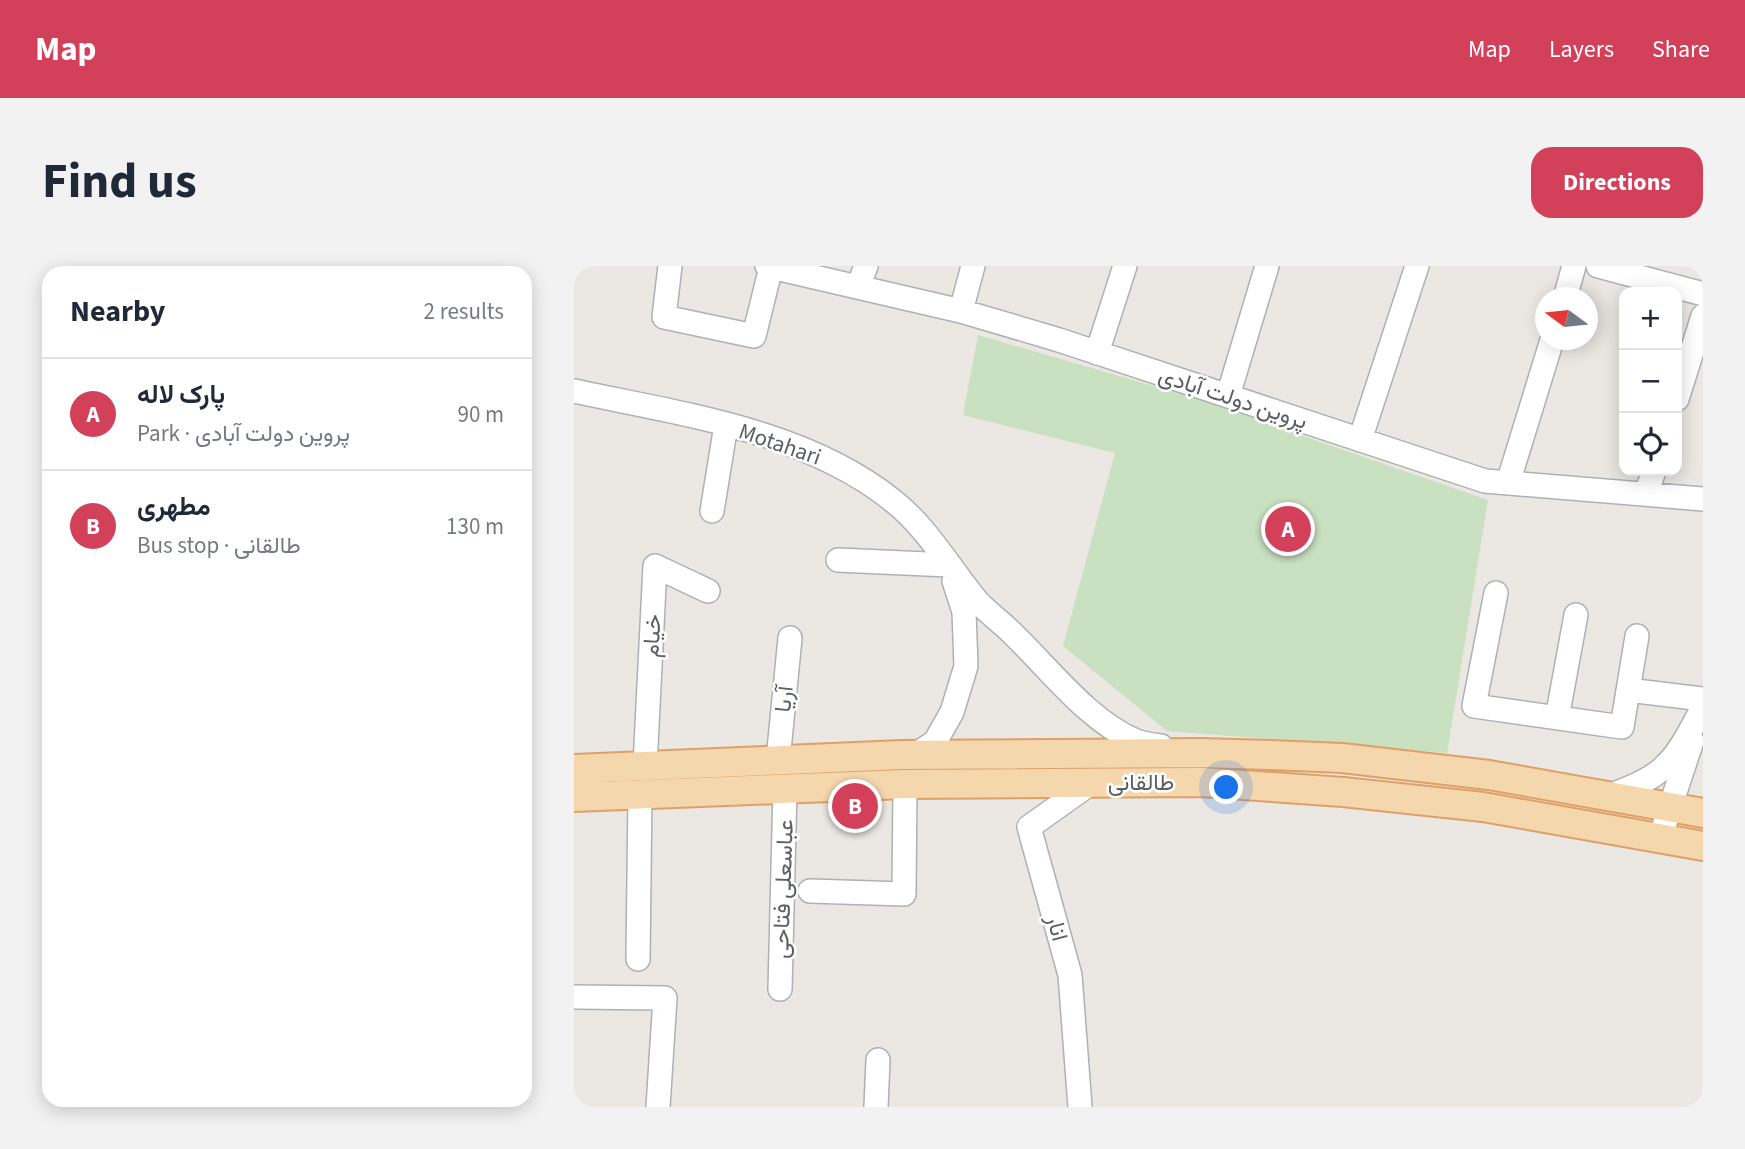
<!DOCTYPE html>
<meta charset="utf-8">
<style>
:root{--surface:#fff;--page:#f2f2f3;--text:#1f2937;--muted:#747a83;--line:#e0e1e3;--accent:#d3405a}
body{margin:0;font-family:"Source Sans 3",Vazirmatn,sans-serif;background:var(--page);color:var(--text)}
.controls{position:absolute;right:21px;top:21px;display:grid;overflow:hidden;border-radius:14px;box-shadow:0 4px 18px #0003}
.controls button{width:63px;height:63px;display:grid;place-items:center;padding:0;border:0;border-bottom:2px solid var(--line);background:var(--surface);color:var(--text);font:35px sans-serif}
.compass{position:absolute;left:961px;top:21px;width:63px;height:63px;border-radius:50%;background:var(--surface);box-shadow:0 4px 18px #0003;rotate:285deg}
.you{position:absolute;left:653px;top:522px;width:24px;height:24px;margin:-18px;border:5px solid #fff;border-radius:50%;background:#1a73e8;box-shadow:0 0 0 10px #1a73e833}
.badge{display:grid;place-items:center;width:46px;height:46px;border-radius:50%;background:var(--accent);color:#fff;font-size:23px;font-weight:700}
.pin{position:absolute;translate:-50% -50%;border:4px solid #fff;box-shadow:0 2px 7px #0006}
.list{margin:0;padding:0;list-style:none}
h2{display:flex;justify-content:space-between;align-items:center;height:91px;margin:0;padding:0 28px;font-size:30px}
h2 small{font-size:23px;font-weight:400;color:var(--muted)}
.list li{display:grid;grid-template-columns:46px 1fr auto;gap:21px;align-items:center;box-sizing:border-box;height:112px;padding:0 28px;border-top:2px solid var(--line)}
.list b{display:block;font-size:26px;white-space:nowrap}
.list p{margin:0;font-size:23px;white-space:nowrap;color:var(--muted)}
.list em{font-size:23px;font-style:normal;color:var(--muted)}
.icon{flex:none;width:38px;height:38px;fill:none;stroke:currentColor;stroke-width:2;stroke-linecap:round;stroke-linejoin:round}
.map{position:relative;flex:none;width:1129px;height:841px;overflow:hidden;border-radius:21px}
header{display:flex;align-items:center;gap:42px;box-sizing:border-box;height:98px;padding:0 35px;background:var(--accent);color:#fff}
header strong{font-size:33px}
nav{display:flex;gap:38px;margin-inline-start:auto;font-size:24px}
.intro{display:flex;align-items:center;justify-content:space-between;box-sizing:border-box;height:168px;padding:0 42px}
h1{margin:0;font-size:49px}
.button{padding:18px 32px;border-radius:21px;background:var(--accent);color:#fff;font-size:24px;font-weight:700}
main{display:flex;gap:42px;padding:0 42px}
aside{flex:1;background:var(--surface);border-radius:21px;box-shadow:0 4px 18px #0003}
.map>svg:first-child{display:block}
</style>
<header>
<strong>Map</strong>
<nav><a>Map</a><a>Layers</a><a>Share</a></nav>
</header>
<div class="intro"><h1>Find us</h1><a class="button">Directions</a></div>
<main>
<aside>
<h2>Nearby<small>2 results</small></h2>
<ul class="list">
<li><span class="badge">A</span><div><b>پارک لاله</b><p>Park · پروین دولت آبادی</p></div><em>90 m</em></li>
<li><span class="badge">B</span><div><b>مطهری</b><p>Bus stop · طالقانی</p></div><em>130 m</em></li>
</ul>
</aside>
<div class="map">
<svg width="1129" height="841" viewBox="0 0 1129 841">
<rect width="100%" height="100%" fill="#ebe7e2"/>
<!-- green -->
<path fill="#c9e0c1" d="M404,69l213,62 297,103 -41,253 -280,-22 -104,-85 52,-193 -152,-38z"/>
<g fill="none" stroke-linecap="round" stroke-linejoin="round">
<!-- minor casing -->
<g stroke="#aeb1b3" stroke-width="26">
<path id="minor" d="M96,0l-6,51 90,19 17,-69
M193,0l194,45 98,29 426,141 218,18
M1024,0l105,28
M284,21l8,-21
M991,32l9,-32
M387,45l12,-45
M523,87l28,-87
M0,125c107,23 230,39 318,109 35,27 57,67 85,101 12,13 27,23 39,36 35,34 74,85 120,104 7,3 17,4 25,5
M654,130l39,-130
M1103,133l26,-83
M786,174l57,-174
M934,217l44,-143
M1072,228l8,-23
M138,245l14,-86
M264,294l111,5
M922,327l-22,113 148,21 15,-91
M1054,424l75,9
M983,452l19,-103
M341,489l20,-13 17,-30 14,-46 -2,-54 -10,-31
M204,494l12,-122
M71,500l10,-200 53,25
M1035,530c18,-7 40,-15 54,-28 18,-16 29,-41 40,-61
M1086,572l32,-97
M236,625l94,3 1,-110
M64,693l2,-165
M206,723l5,-200
M0,731l91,1 -7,109
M302,841l2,-47
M506,841l-10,-132 -41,-148 62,-44"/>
</g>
<!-- major casing -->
<g stroke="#dfa067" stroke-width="32">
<path id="major" d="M0,503l328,-14 299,-2 70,2 71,3 147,17 214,38
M0,531l331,-13 295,-2 143,10 140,15 220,39"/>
</g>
<!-- minor -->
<use href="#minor" stroke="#fff" stroke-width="23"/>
<!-- major -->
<use href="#major" stroke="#f5d7ae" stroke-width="28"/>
</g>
<g text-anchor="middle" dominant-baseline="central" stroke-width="5" stroke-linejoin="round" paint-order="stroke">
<!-- street labels -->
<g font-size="23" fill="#5b5f61" stroke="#fff">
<text transform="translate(659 132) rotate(18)">پروین دولت آبادی</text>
<text transform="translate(206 178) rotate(19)">Motahari</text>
<text transform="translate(78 370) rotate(-87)">خیام</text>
<text transform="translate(210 433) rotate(-84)">آریا</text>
<text x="567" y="516">طالقانی</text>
<text transform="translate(209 623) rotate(-88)">عباسعلی فتاحی</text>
<text transform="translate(483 662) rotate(75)">انار</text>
</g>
</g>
</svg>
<div class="controls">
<button>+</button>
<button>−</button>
<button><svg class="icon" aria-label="locate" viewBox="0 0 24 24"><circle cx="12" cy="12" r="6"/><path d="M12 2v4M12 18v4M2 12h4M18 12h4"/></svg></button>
</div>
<svg class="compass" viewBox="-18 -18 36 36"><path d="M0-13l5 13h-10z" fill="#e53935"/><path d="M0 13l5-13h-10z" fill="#747a83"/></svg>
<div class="you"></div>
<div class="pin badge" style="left:714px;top:263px">A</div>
<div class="pin badge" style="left:281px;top:540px">B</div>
</div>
</main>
